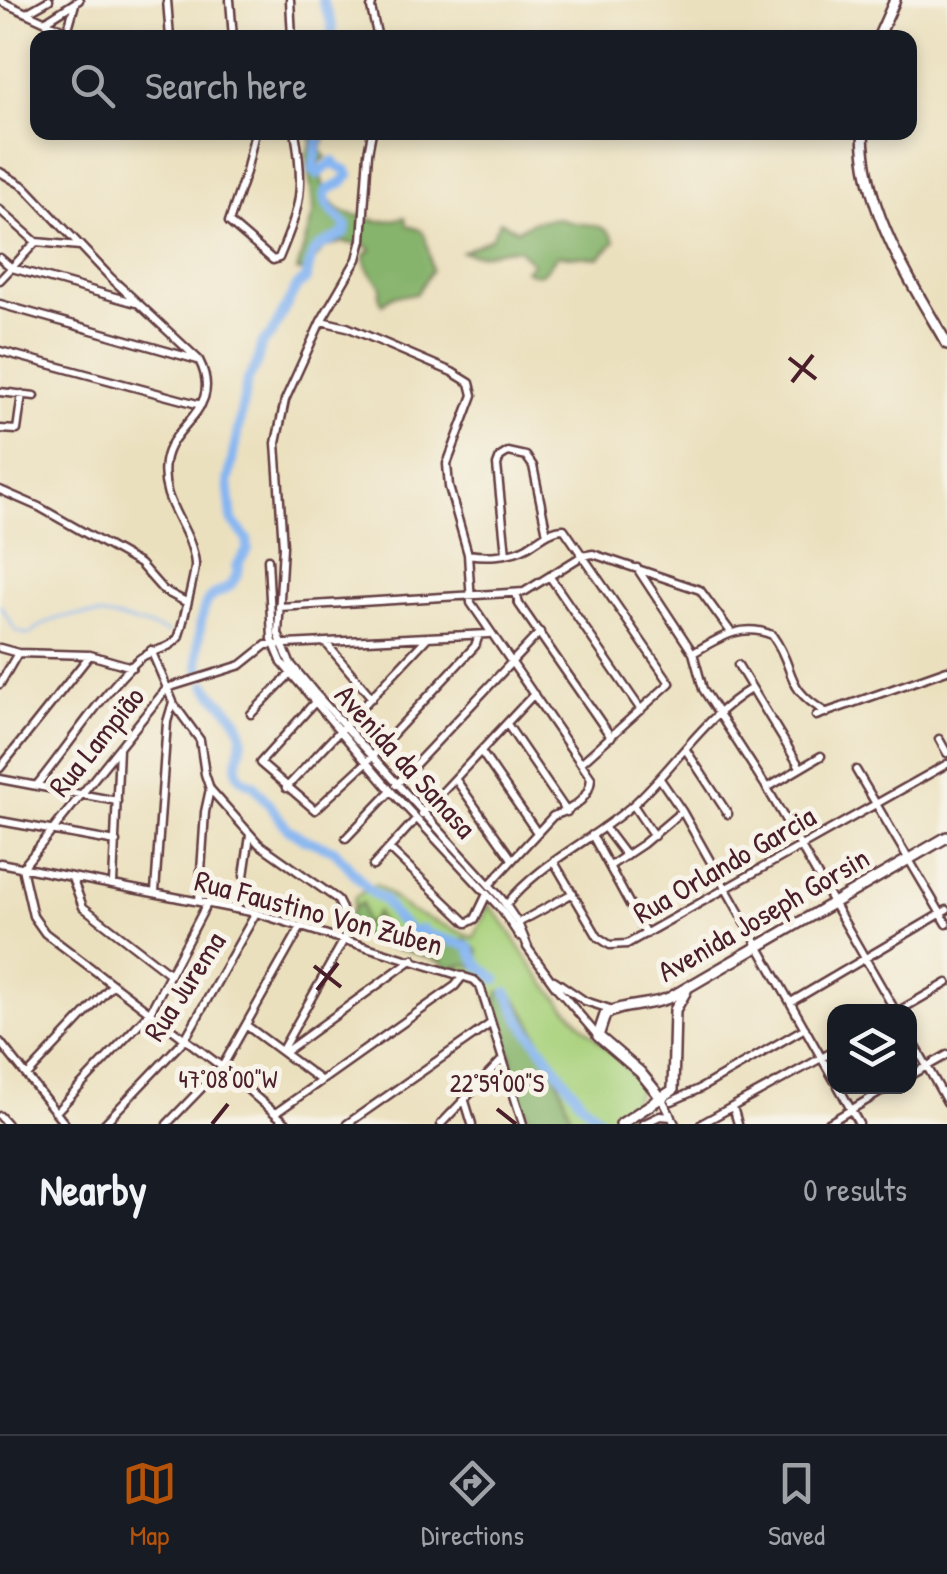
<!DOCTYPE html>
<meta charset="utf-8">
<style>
:root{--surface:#171b24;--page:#242831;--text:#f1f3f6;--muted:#9ea1a6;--line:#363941;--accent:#b45309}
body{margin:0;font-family:"Patrick Hand",sans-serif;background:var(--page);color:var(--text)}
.controls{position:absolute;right:30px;bottom:30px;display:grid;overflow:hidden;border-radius:20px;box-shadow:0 5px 15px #0003}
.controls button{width:90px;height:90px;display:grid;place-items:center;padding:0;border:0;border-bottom:2px solid var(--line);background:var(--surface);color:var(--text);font:50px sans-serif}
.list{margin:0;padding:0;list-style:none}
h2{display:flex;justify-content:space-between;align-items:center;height:130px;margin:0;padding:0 40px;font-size:42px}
h2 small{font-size:32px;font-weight:400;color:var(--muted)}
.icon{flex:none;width:55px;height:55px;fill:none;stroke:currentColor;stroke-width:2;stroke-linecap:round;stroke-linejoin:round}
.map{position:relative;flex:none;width:947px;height:1124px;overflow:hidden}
.search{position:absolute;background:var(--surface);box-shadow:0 5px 15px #0003;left:30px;right:30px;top:30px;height:110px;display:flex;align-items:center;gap:25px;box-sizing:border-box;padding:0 35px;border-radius:20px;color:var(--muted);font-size:38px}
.sheet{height:310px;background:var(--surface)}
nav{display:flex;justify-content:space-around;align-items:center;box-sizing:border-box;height:140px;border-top:2px solid var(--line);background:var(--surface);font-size:28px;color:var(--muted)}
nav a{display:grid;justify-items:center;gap:5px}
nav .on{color:var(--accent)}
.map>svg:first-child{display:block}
</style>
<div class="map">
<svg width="947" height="1124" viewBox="0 0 947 1124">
<rect width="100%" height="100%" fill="#f7f3e8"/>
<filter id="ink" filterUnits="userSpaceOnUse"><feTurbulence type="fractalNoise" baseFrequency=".01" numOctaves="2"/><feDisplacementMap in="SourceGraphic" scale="20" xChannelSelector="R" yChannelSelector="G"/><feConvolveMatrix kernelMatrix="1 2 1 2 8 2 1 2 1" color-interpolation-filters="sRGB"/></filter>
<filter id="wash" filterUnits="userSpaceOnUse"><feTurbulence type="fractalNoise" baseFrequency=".0048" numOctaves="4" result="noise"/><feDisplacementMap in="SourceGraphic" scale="40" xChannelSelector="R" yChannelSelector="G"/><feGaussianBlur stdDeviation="2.25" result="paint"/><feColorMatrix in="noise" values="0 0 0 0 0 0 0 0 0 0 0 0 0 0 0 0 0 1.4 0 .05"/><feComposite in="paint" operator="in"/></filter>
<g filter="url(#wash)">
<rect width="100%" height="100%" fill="#ebe0be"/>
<!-- green -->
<path fill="#a9d27d" stroke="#7a7854" stroke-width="2.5" d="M376,884l34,27 64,27 15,-33c19,19 29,42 45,64 31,42 71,79 110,114l-15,25 4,16h-100l-45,-124 -1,-15 -18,-13 -121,-41 7,-34z"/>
<!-- forest -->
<path fill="#86b46c" stroke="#686a4c" stroke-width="2.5" d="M310,133h16l-5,17 5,7 -7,6c2,17 7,42 25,49 5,2 10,2 15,4 19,7 26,6 46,1l2,8c4,2 10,3 15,6 5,3 8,31 10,39l-16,24 -23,2 -11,8 -3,-8 2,-10c-8,-11 -17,-15 -16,-31l6,-5 -2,-3 -26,-5 -19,6 -18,23h-9l17,-61 -8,-54 6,-14z
M559,218c19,11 47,-1 56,24l-16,16 -41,-3c-12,12 -14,27 -33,15l8,-7 -15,-14c-21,-1 -35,10 -56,3l29,-14 9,-17 17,9 17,-9z
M362,903l3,21 5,-1 7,-11 7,19 28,13 54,-5 12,12 2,18 -13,-5 -21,4 -7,-10 -9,-4h-11l-32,-7 -43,-17 8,-21z
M508,991c23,18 57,103 65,133h-39l-15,-25 -7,-41 -18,-49 5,-17z"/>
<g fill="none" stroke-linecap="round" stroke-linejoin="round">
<!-- stream -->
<path stroke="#85b5f1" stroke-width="2.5" d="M0,605l16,26 13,4c37,-35 97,-17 140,-2"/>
<!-- river -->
<path stroke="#85b5f1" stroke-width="10" d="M322,0l10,25 -1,13
M200,670c-5,-12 0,-58 8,-69 10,-15 22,-4 31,-33l-3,-1 12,-18 -1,-10 -15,-19 -4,-38 19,-101 9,-15 5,-21 11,-12 25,-47 9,-7 6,-24 7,-8 26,-14 1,-7c-9,-12 -26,-21 -19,-36l14,-6 8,-9 -3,-5 -12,-5v-4l-16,13 -5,-4 7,-38
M206,685c11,17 30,26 35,45 6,22 -21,44 13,55l33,43 17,11 30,11 36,41 14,9 11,17 18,15 10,-3 2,4 43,13 10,18 19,16
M507,992l15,30 58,78 24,24"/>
</g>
</g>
<g filter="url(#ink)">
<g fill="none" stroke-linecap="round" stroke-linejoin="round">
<!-- minor casing -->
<g stroke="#623c41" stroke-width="11">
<path id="minor" d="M167,0l3,38
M230,0l3,38
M290,0l2,38
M373,0l-2,8 7,30
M0,1l81,37
M28,12l21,-12
M46,21l33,-21
M67,32l8,-28
M255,132l-9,40 -17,50 44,38 6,-2c22,-53 26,-69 16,-126
M372,132l-4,21 -6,87 -5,19 -36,62 -36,79 -9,43 7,103 -5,88 12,29 24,29 187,206 17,25 10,24
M0,172l25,15 86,91 88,82c26,51 -28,62 -34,102 -6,42 27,65 30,102 1,6 -15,71 -17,74 -10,13 -28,11 -40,22 -35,32 -71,88 -102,126
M0,210l36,32 44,4
M0,258l12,10 124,35
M0,280l36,-38
M0,304l198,56
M321,321l26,6 105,45 18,11 3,12 -26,69 2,23 19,67 3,49 120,175c-1,21 -20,32 -38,38l-64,69
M0,351l201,54
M0,392l35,4
M0,429l17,1 5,-36
M0,490l39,17 101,57 23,26 23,12
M468,554c17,3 43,2 59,-7 12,-7 23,-18 37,-18l106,154 -89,80
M506,554l-9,-89 3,-8 8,-5 18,4 7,10 14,68
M268,559l4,80 10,24 109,128 110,118 19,28
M637,568l56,85
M550,577l91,133
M516,593l3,11 92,133
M279,607l245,-15 58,-36 11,-2 107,36 30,41
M326,643l46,55
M0,648l18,5 72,2 42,12
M151,650l22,52 -6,20 -12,170
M738,665l62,102
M0,684l18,-31
M315,702l-55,61 55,47 52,-48 108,-116 4,-11
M173,703l27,37 5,34 5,15 -5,23 -6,89
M827,713c-46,-27 -29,-42 -55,-78 -30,-13 -53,3 -79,18l10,36 64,99 129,224
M251,714l39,-40
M816,716l131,-46
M507,724l60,88
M939,739l8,14
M686,750l42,64
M482,753l54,78
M0,768l90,-113
M856,770l91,154
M0,779l117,22
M660,779l22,32 152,269
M456,780l56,79
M396,785l144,-153
M286,788l142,-151
M767,788l54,-32
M210,789l49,55 78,55 5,10 3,29 -63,112
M633,805l21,31
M422,814l112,-120
M0,821l116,21
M604,827l22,29
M592,835l54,99
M346,838l45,-47
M390,849l77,74 8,-4 12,-25
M554,862l44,75 12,8 17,-1 320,-180
M0,863l256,50 218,67 6,6 43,138
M373,866l43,-47
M610,866l33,-22 39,-33
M23,867l144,-179 74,-23 25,-20 222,-11
M22,868l11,48 12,17 177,134 65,57
M244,876l6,-41
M72,878l11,29 87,67
M113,884l6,-136
M506,905c35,-44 88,-65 129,-102 40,-37 70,-87 117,-115
M518,923l55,-30
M527,947l29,40 41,48
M554,980l31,21 28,9
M791,1002l156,-92
M897,1012l50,-29
M247,1026l73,54
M910,1036l37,66
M0,1042l65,82
M285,1052l128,-93
M28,1075l84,-90
M910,1076l37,-21
M838,1086l21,38
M662,1099l13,25
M465,1101l7,23
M672,1101l27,-12 106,-61
M733,1107l5,17
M56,1112l94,-100 58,-110
M277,1112l178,-126 8,-10
M0,1116l7,8
M104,1124l81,-85 71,-126
M167,1124l55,-57 80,-142
M347,1124l143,-100
M441,1124l61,-64
M643,1124l17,-8 12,1
M701,1124l133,-73
M827,1124l64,-38"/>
</g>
<!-- tertiary casing -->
<g stroke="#623c41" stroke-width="14">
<path id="tertiary" d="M662,1099l-22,-27 -42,-36 7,-21c18,-12 45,-8 66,-18l276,-160
M621,1124l52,-34 2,-80 11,-19"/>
</g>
<!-- secondary casing -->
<g stroke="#623c41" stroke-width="14">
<path id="secondary" d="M878,38l17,-38
M863,132c1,80 46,146 84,212"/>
</g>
<!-- minor -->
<use href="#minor" stroke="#fff" stroke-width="6"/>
<!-- tertiary -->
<use href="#tertiary" stroke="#fff" stroke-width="9"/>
<!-- secondary -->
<use href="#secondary" stroke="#fff" stroke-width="9"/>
</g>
</g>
<!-- ticks -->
<path fill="none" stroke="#4a1f2b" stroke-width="4" d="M789,358l27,21M792,382l21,-27M314,966l27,21M317,990l21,-27M497,1109l19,15M212,1124l16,-20"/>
<g text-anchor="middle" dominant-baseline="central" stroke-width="10" stroke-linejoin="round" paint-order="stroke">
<!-- street labels -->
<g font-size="30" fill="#4a1f2b" stroke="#f7f3e8">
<text transform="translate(96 741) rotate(-51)">Rua Lampião</text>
<text transform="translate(406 761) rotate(48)">Avenida da Sanasa</text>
<text transform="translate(724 864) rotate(-30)">Rua Orlando Garcia</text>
<text transform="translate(319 912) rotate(15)">Rua Faustino Von Zuben</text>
<text transform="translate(763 914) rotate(-30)">Avenida Joseph Gorsin</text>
<text transform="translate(184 986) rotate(-57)">Rua Jurema</text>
</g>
</g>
<g font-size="25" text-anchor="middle" fill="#4a1f2b" stroke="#f7f3e8" stroke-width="10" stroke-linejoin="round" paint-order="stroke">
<text x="228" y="1088">47°08'00"W</text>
<text x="497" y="1092">22°59'00"S</text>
</g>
</svg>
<div class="controls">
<button><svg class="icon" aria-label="layers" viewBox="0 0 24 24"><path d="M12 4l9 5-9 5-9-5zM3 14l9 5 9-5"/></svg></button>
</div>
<div class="search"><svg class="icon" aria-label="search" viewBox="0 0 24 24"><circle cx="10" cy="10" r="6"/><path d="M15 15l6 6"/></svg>Search here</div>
</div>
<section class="sheet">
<h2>Nearby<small>0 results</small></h2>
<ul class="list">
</ul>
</section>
<nav>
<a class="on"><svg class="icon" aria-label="map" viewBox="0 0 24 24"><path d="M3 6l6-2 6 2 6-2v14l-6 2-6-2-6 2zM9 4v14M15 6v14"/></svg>Map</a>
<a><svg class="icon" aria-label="directions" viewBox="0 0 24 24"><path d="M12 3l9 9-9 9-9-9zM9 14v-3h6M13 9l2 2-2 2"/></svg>Directions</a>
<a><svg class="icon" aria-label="saved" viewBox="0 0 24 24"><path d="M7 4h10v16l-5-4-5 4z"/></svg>Saved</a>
</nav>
